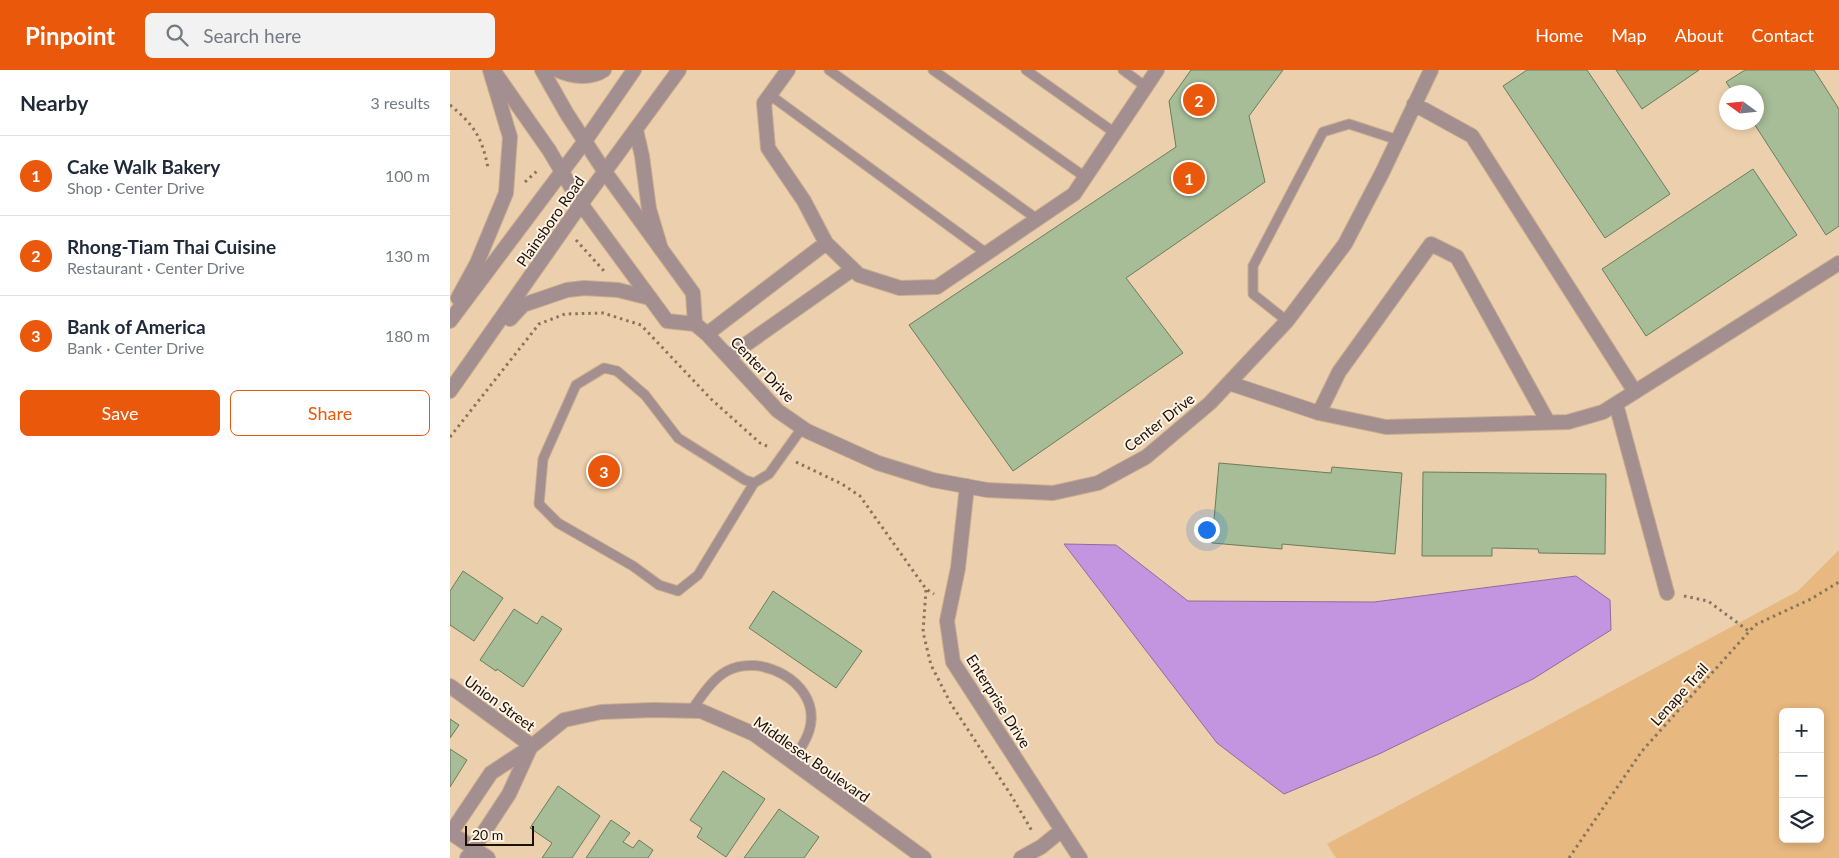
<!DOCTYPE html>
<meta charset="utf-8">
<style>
:root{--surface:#fff;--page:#f2f2f3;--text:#1f2937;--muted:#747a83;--line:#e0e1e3;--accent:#ea580c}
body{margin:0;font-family:Lato,sans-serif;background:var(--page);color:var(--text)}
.controls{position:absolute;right:15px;bottom:15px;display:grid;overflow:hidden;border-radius:8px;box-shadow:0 2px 8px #0003}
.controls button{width:45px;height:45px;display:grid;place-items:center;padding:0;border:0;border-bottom:1px solid var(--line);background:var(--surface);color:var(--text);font:25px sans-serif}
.compass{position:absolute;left:1269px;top:15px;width:45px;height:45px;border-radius:50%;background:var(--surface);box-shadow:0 2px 8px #0003;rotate:285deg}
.scale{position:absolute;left:15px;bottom:12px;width:69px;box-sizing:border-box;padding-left:5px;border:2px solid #1a1004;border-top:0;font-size:14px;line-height:18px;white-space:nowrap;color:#1a1004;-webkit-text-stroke:4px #fff3e5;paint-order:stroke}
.you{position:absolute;left:756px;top:459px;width:18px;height:18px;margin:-12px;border:4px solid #fff;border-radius:50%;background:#1a73e8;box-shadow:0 0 0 8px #1a73e833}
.badge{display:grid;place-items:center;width:32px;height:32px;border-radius:50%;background:var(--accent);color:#fff;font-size:16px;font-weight:700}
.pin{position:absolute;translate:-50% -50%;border:2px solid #fff;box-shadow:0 1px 5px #0006}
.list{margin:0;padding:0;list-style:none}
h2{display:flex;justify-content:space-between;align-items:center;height:65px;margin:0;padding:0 20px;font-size:21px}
h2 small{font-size:16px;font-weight:400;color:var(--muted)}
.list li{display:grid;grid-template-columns:32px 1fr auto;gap:15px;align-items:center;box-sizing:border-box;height:80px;padding:0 20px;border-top:1px solid var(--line)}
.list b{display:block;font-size:19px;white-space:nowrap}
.list p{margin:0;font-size:16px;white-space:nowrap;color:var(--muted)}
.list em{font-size:16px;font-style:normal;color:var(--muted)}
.actions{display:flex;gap:10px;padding:15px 20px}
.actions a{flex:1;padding:11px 0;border:1px solid var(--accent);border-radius:8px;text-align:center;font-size:18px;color:var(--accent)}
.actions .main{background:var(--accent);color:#fff}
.icon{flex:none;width:28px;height:28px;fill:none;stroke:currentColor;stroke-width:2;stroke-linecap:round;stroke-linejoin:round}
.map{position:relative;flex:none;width:1389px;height:788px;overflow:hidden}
header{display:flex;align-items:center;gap:30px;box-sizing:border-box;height:70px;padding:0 25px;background:var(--accent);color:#fff}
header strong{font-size:24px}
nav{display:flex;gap:28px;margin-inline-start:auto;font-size:18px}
.search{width:350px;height:45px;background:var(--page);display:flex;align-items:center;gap:12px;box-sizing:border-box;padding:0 18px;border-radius:8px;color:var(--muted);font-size:19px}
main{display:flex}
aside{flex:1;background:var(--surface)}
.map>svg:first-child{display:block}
</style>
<header>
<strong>Pinpoint</strong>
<div class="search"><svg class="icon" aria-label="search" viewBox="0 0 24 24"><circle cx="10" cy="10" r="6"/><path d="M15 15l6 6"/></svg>Search here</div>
<nav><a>Home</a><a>Map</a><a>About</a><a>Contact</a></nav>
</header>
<main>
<aside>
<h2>Nearby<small>3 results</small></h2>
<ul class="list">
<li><span class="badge">1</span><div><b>Cake Walk Bakery</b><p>Shop · Center Drive</p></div><em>100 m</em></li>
<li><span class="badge">2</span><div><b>Rhong-Tiam Thai Cuisine</b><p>Restaurant · Center Drive</p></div><em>130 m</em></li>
<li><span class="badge">3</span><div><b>Bank of America</b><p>Bank · Center Drive</p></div><em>180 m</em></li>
</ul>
<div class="actions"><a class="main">Save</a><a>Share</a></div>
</aside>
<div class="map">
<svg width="1389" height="788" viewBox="0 0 1389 788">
<rect width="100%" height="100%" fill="#eccfac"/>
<!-- green -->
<path fill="#e7b87f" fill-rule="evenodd" d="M1389,480v308h-503l-9,-14 471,-253zM1333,642h37v127h-37z"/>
<!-- water -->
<path fill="#c394e0" stroke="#906c9e" d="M614,474l52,1 72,56 186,1 202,-26 34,24 1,30 -78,49 -154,75 -95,40 -67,-51z"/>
<!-- building -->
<path fill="#a7bd97" stroke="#6a7d5a" d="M741,0h92l-34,46 16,66 -139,96 57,75 -170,118 -104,-146 267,-178 -7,-46z
M1077,0h60l83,124 -65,44 -102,-152z
M1166,0h83l-57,39z
M1295,0h69l25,39v117l-13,9 -73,-113h3v-30h-23l-7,-10z
M1303,99l44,66 -151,101 -44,-67z
M769,393l112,10 1,-6 70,6 -7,81 -113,-10v5l-70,-6z
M973,402l183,2 -1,80 -66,-1 -1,-4 -46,-1v8h-70z
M13,501l40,27 -29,43 -24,-16v-34z
M323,521l89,60 -26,37 -87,-60z
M64,539l23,15 5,-8 20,13 -39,58 -26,-18 -1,2 -16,-11z
M0,649l9,6 -9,13z
M0,679l17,11 -17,27z
M273,701l42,28 -39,58 -29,-20 5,-9 -12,-8z
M108,716l42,30 -28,42h-30l10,-15 -22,-15z
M329,739l40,28 -15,21h-60z
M161,750l19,13 -7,9 10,6 6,-8 14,10 -5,8h-62z"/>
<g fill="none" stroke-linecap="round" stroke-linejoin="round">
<!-- service casing -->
<g stroke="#c6ad8e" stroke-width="11">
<path id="service" d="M379,0l208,149
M483,0l152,107
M576,0l89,63
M673,0l23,17
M320,25l216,158
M837,251l-34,-27v-28l70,-134 26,-8 49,16
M304,413l-9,-3 -67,-42 -33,-43 -28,-24 -13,-3 -28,17 -33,74 -4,45 19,19 75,43 26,19 19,6 20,-16 56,-92 15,-9 33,-46
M241,641c10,-14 21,-32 36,-40 33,-18 88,10 84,50 -1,15 -11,28 -19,41"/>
</g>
<!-- minor casing -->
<g stroke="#c6ad8e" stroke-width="16">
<path id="minor" d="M43,0l56,80 32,54 86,117 28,3 12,10 71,77 29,20 71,32 55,17 54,10 66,3 45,-10 48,-26 64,-54 77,-82 58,-77 38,-73 48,-101
M92,0l25,44 38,58 88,121 2,31
M338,0l-24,33 4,45 36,53 22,42 33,32 41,13 37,-1 137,-93 83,-124
M964,34l58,32 163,256
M257,264l119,-91
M278,287l125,-88
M779,313l90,30 67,14 182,-5 35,-10 236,-149
M1166,334l51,189
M869,343l20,-41 92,-128 26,13 91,165
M517,416l-9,82 -11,53 6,41 127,196
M0,616l82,60
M1,763l37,25
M0,764l41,-61 41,-27 32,-26 37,-8 52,-2 48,1 53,23 170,124
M17,788l42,-64 22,-48
M571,788l20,-11 21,-17"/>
</g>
<!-- tertiary casing -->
<g stroke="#c6ad8e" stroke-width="16">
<path id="tertiary" d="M107,0c15,7 34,9 47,0
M186,60l6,26 7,53 12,40
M8,228l19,-35 29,-70 4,-56 -20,-67
M60,249l13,-14 44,-15 17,-2 34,2 32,8
M0,251l135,-180 49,-71
M0,321l131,-187 98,-134"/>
</g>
<!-- path -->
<path stroke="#89755d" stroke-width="3" stroke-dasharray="2.5 4" stroke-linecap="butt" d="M0,35c24,20 32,32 38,63
M75,112l12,-11
M126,170l28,31
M0,367l89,-113 26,-10 38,-1 38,12 70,74 49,44 9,4
M346,392l46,22 18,12 66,93 8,5
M476,520l-3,42 8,33 20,39 60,91 21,36
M1234,526l24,5 42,31
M1119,788l73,-107 113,-126 56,-26 28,-17"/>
<!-- service -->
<use href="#service" stroke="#a38e90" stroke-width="9"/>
<!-- minor -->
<use href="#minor" stroke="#a38e90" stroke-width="14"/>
<!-- tertiary -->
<use href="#tertiary" stroke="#a38e90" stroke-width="14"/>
</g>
<g text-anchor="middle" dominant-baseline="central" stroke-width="4" stroke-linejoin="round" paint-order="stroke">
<!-- street labels -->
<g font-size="15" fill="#1a1004" stroke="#fff3e5">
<text transform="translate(100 151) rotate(-55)">Plainsboro Road</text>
<text transform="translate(313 299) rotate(46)">Center Drive</text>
<text transform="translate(709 352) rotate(-38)">Center Drive</text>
<text transform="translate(1229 624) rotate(-48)">Lenape Trail</text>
<text transform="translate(549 631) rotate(58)">Enterprise Drive</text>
<text transform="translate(50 633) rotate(36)">Union Street</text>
<text transform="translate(362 689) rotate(35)">Middlesex Boulevard</text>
</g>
</g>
</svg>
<div class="controls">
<button>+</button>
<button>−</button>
<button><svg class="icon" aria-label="layers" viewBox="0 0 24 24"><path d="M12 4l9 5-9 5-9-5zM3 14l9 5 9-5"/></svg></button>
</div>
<svg class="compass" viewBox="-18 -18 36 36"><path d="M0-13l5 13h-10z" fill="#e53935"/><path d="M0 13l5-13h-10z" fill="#747a83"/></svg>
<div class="scale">20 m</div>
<div class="you"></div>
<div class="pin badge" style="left:739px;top:108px">1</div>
<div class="pin badge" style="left:749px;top:30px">2</div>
<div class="pin badge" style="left:154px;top:401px">3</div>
</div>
</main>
